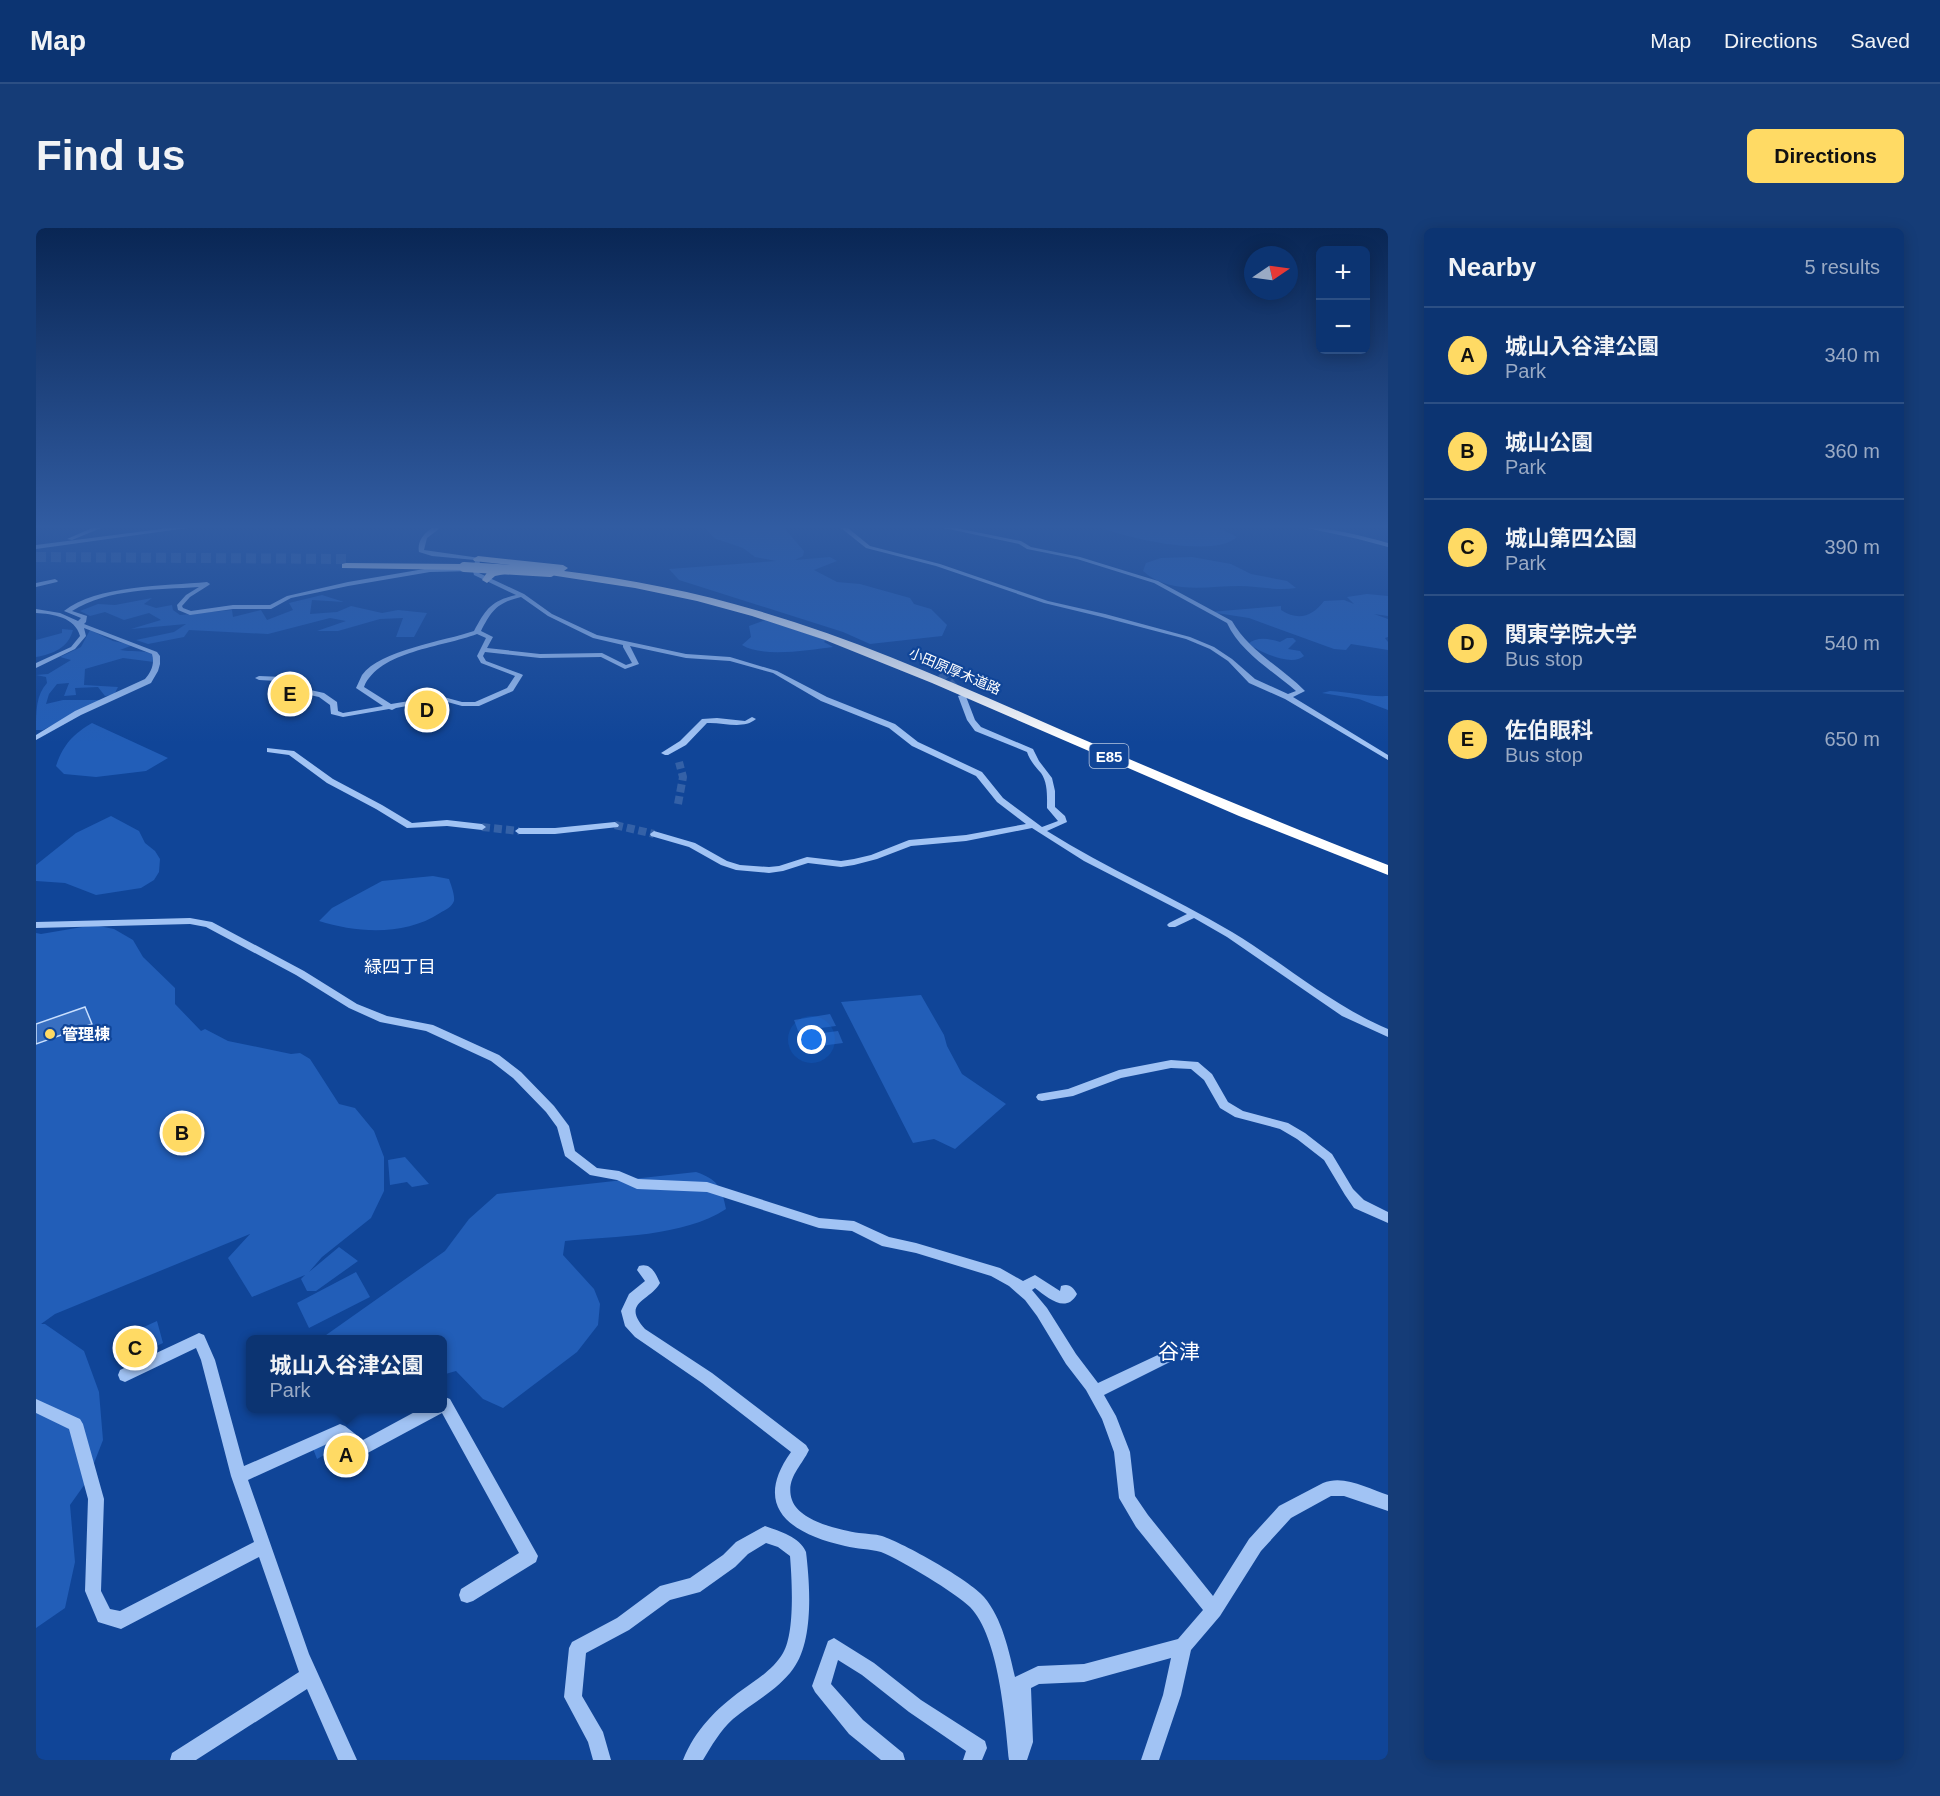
<!DOCTYPE html>
<meta charset="utf-8">
<style>
:root{--surface:#0c3472;--page:#153c77;--text:#f1f3f6;--muted:#9aaac4;--line:#2c4f84;--accent:#ffda64}
body{margin:0;font-family:Arial,"Noto Sans JP",sans-serif;background:var(--page);color:var(--text)}
.controls{position:absolute;right:18px;top:18px;display:grid;overflow:hidden;border-radius:9px;box-shadow:0 3px 15px #0003}
.controls button{width:54px;height:54px;display:grid;place-items:center;padding:0;border:0;border-bottom:2px solid var(--line);background:var(--surface);color:var(--text);font:30px sans-serif}
.compass{position:absolute;left:1208px;top:18px;width:54px;height:54px;border-radius:50%;background:var(--surface);box-shadow:0 3px 15px #0003;rotate:77deg}
.you{position:absolute;left:776px;top:812px;width:21px;height:21px;margin:-15px;border:4px solid #fff;border-radius:50%;background:#1a73e8;box-shadow:0 0 0 9px #1a73e833}
.badge{display:grid;place-items:center;width:39px;height:39px;border-radius:50%;background:var(--accent);color:#111;font-size:20px;font-weight:700}
.pin{position:absolute;translate:-50% -50%;border:3px solid #fff;box-shadow:0 2px 6px #0006}
.popup{position:absolute;left:210px;top:1107px;width:201px;height:78px;box-sizing:border-box;display:grid;place-content:center;border-radius:9px;background:var(--surface);filter:drop-shadow(0 2px 4px #0005);font-size:20px;white-space:nowrap;color:var(--muted)}
.popup b{font-size:22px;color:var(--text)}
.popup::after{content:'';position:absolute;left:50%;top:100%;margin-left:-12px;border:12px solid transparent;border-top-color:var(--surface)}
.list{margin:0;padding:0;list-style:none}
h2{display:flex;justify-content:space-between;align-items:center;height:78px;margin:0;padding:0 24px;font-size:26px}
h2 small{font-size:20px;font-weight:400;color:var(--muted)}
.list li{display:grid;grid-template-columns:39px 1fr auto;gap:18px;align-items:center;box-sizing:border-box;height:96px;padding:0 24px;border-top:2px solid var(--line)}
.list b{display:block;font-size:22px;white-space:nowrap}
.list p{margin:0;font-size:20px;white-space:nowrap;color:var(--muted)}
.list em{font-size:20px;font-style:normal;color:var(--muted)}
.map{position:relative;flex:none;width:1352px;height:1532px;overflow:hidden;border-radius:9px}
header{display:flex;align-items:center;gap:36px;box-sizing:border-box;height:84px;padding:0 30px;background:var(--surface);border-bottom:2px solid var(--line)}
header strong{font-size:28px}
nav{display:flex;gap:33px;margin-inline-start:auto;font-size:21px}
.intro{display:flex;align-items:center;justify-content:space-between;box-sizing:border-box;height:144px;padding:0 36px}
h1{margin:0;font-size:42px}
.button{padding:15px 27px;border-radius:9px;background:var(--accent);color:#111;font-size:21px;font-weight:700}
main{display:flex;gap:36px;padding:0 36px}
aside{flex:1;background:var(--surface);border-radius:9px;box-shadow:0 3px 15px #0003}
.map>svg:first-child{display:block}
</style>
<header>
<strong>Map</strong>
<nav><a>Map</a><a>Directions</a><a>Saved</a></nav>
</header>
<div class="intro"><h1>Find us</h1><a class="button">Directions</a></div>
<main>
<div class="map">
<svg width="1352" height="1532" viewBox="0 0 1352 1532">
<rect width="100%" height="100%" fill="#104598"/>
<!-- green -->
<path fill="#225eb8" d="M669,300h79l20,23 -1,5 -8,4 35,-3 7,4 -23,9 23,12 23,2 50,14 4,6 17,5 16,16 -5,11 -72,8 -27,-12 -164,-52 -10,-11 107,-8 -21,-4 -12,-9 -29,-10z
M1067,300h116l18,9c-21,21 -109,2 -134,-9z
M1156,329l39,7 20,10 36,7 9,7c-20,3 -38,-2 -57,-2 -32,0 -69,9 -96,-15l3,-8 15,-5z
M1331,366l21,2v20l-14,-2 14,5v18l-3,1 3,4v8l-37,-6 -5,6 -12,-1 -85,-31 -39,-6 71,-6v4c17,11 31,7 43,-9l20,-1 10,4 -7,-7z
M286,367l22,7 -32,-2 -2,14 27,-2 14,-6 31,7 16,-3 29,3 -13,24h-18l7,-19 -23,1 -42,12h-21l29,-10 -16,-3 -62,16 -79,-4 -5,7 -36,7 -12,-4 38,-8 12,-8 -55,5 30,-9 -12,-7 -25,7 -19,-8 -15,4 -10,-5 18,-7 17,1 37,-7 -8,6 12,4 16,-3 1,5 7,5 52,-5 1,7 28,-7 6,10 26,-10 -4,-7z
M729,392l61,20 -2,2 9,5c-25,3 -70,11 -91,-2l9,-8 -2,-11z
M26,401l11,1c-5,18 -20,24 -37,27v-17l26,-7z
M54,402l23,11 20,4 -13,5c10,2 24,0 33,4l1,8 -31,-4 -38,11 -1,16 34,2 -4,8 -9,1 -7,-9 -23,1 1,7 -12,1 5,-13 -12,1 -8,10 -3,10 17,-4h39l-59,30h-7c0,-19 0,-35 11,-47l-1,-6 -10,-2 12,-1 23,-14 -11,-3 21,-10z
M1251,410h6l3,3 -8,8 12,2 4,5c-13,11 -43,-4 -56,-12 9,-8 22,-5 32,-2z
M1294,463c20,1 38,6 58,5v14l-29,-11 -37,-6z
M56,495l76,35 -22,13 -50,6 -32,-3 -8,-8c7,-21 17,-32 36,-43z
M75,588l28,15 6,12 10,8 5,8 -1,13 -5,8 -13,8 -45,7 -31,-12 -29,-2v-16l40,-32z
M397,648l16,3c2,6 6,16 5,22 -2,6 -9,9 -14,12 -35,23 -83,20 -121,8l13,-13 50,-27z
M58,697l20,4 19,11 10,17 32,31v16l26,27 4,-2 23,12 63,13 9,-1 10,6 29,45 16,4 19,23 10,26v34l-13,27 -49,39 -13,15 30,-25 19,14 -42,30h-9l-6,-12 4,-4 -53,22 -24,-39 22,-24 -195,80 -14,10h4l39,27 15,41 4,48 -16,41 -17,24 5,57 -10,46 -29,20v-695l5,1z
M885,767l23,40 3,11 15,28 44,30 -51,45 -21,-10 -21,4 -72,-141z
M794,786l6,12 -38,5 -4,-11z
M802,803l5,12 -38,5 -5,-12z
M369,929l24,27 -17,3 -5,-5 -17,3 -2,-25z
M660,944c21,7 26,15 30,37 -43,28 -110,27 -161,32l-2,14 31,34 6,15 -2,21 -21,27 -74,56 -20,-9 -27,-28 -14,4v-35h-123l126,-89 24,-32 28,-25z
M320,1044l14,25 -61,31 -12,-25z
M121,1093l6,22 -23,11 3,8 -18,8 -10,-30z
M302,1206l26,22 -22,16 -14,-19 -11,6 -5,-13z"/>
<!-- building -->
<path fill="#386fc1" stroke="#c9dffe" stroke-width="1.5" d="M49,779l7,17 -56,20v-20z"/>
<g fill="none" stroke-linecap="round" stroke-linejoin="round">
<!-- minor-tunnel -->
<path stroke="#3461a7" stroke-width="8" stroke-dasharray="8 4" stroke-linecap="butt" d="M905,445l16,17
M642,576l5,-27 -4,-15
M579,597l39,9
M446,599l37,4"/>
<!-- highway-tunnel -->
<path stroke="#3461a7" stroke-width="10" stroke-dasharray="10 5" stroke-linecap="butt" d="M0,329l314,2"/>
<!-- minor -->
<path fill="#a1c3f4" fill-rule="evenodd" d="M56,300h9l-29,12 -5,-1z
M133,300h18l-151,21v-4z
M396,300h8l-13,10 -3,12 56,8 -1,15 45,21 28,20 45,21 89,19 44,3 47,14 50,26 68,27 23,18 64,30 21,26 39,29 16,-6 -11,-13c0,-11 1,-25 -6,-35 -6,-7 -11,-12 -14,-21l-52,-21 -8,-11 -9,-24 7,-2 10,26 6,7 52,22 6,12 13,17 3,13v16l10,9 2,6 -20,9c60,38 125,65 185,101 53,32 99,73 156,97v8l-46,-21 -115,-79 -33,-19 -19,9h-6l-2,-2 2,-2 18,-9 -103,-53 -52,-33 -66,13 -55,5 -34,13 -23,6 -13,2 -33,-4 -25,8 -14,2 -33,-3 -15,-5 -32,-18 -38,-11 -1,-2 4,-3 41,12 32,18 13,4 29,2 10,-1 28,-9 34,4 13,-2 17,-4 38,-15 57,-5 60,-11 -29,-22 -21,-26 -64,-30 -23,-18 -68,-27 -48,-28 -43,-12 -44,-3 -56,-12 9,18 -14,5 -24,-12 -61,1 -55,-6 -2,4 3,5 35,13 2,1 -10,16 -34,15h-17l-22,-6 -44,8 -4,2 -3,-1 -46,8 -12,-3 -1,-9 -11,-8 -32,-7 -9,-9 -19,-1 -4,-2 4,-2 24,1 9,9 32,7 13,9 1,9 5,2 40,-7 -27,-18c2,-4 4,-9 6,-13 18,-25 83,-34 112,-44 12,-22 17,-30 42,-36l-42,-20 -1,-4 -43,1 -82,14 -57,12 -20,11h-38l-43,6 -12,-5 -1,-5 9,-10 13,-8c-42,3 -90,1 -127,24l15,5 -1,6 -2,2 73,28 3,4v8l-2,7 -7,12 -70,32 -45,25v-5l39,-24 70,-32c6,-7 10,-15 7,-25l-68,-26 2,8 -11,13 -39,19v-5l35,-16 9,-11c-5,-19 -27,-22 -44,-23v-4l24,4 18,8 3,-3 -17,-7c32,-26 102,-25 143,-29l3,2 -1,1 -19,12 -8,9 1,2 8,3 42,-6h37l17,-9 61,-14 82,-14 44,1 1,-9 -43,-4 -13,-4c-2,-10 4,-18 13,-24zM485,369l27,19 45,22 30,7v2l9,16 -6,2 -24,-12 -62,1 -53,-6 6,-11 -12,-6c11,-21 16,-28 40,-34zM441,406l9,4 -9,18 4,7 34,13 -8,12 -32,14h-13l-22,-6 -49,8 -27,-17c15,-36 79,-40 113,-53z
M805,300h7l22,18 70,18 108,37 57,13 85,23 24,10 18,12 23,20 33,15 8,-3c-23,-20 -56,-39 -69,-68l-73,-40 -77,-24 -50,-10 -8,-5 -75,-16h12l65,13 10,6 49,10 78,24 74,40c17,30 49,46 73,70l-12,6 95,58v5l-103,-61 -36,-16 -21,-22 -18,-12 -24,-10 -84,-22 -58,-14 -108,-37 -70,-18z
M1271,300c28,0 55,8 81,15v4l-30,-8z
M19,351l3,2 -1,1 -21,5v-4z
M716,489l4,2c-13,11 -33,3 -49,4l-21,22 -18,10h-3l-4,-2 19,-12 22,-22 15,-1 28,3z
M231,520l27,3 39,28 49,26 30,18 35,-3 35,4 4,3 -4,3 -35,-4 -40,2 -31,-19 -49,-26 -38,-28 -22,-3z
M579,594l4,3 -1,2 -63,7h-36l-4,-3 4,-3h36z
M154,690l22,4 92,49 53,33 30,12 46,9 66,30 22,17 33,34 15,20 6,25 22,17 22,3 19,8 69,3 112,36 35,3 35,16 27,6 84,25 23,13 12,-6 25,16 1,-5c8,-3 12,1 16,8 -11,20 -29,4 -42,-6l-3,2 15,18 29,46 22,29 64,-30 -3,-6 2,-4c8,-3 15,1 18,9l-7,9 -68,34 12,21 14,36 5,44 13,19 65,81 36,-57 30,-33 44,-23c21,-9 46,6 65,12v16l-44,-15h-13l-40,22 -30,33 -41,65 -29,34 -10,45 -22,65h-18l22,-65 8,-37 -87,24 -45,2 -8,4 2,54 -6,18h-18c-4,-40 -10,-123 -39,-153 -14,-14 -69,-47 -89,-55 -11,-3 -24,-3 -36,-6 -53,-12 -94,-38 -54,-94l-89,-69 -67,-46 -10,-11 -4,-15 8,-17 16,-13 -8,-11 2,-4c12,-4 17,8 21,17 -11,19 -39,19 -15,46l67,44 94,72 3,5c-8,17 -24,29 -17,50 7,21 48,30 67,33 8,1 16,1 23,3 21,7 88,44 102,61 18,21 25,54 31,80l23,-11 46,-2 94,-25 25,-29 -67,-83 -17,-29 -5,-46 -12,-33 -16,-29 -20,-26 -29,-48 -12,-16 -16,-14 -18,-10 -75,-23 -34,-7 -30,-15 -33,-3 -112,-36 -70,-3 -20,-9 -27,-5 -25,-19 -8,-29 -11,-15 -33,-34 -22,-17 -65,-30 -46,-9 -31,-14 -53,-33 -90,-48 -16,-3 -154,4v-6z
M1135,832l27,2 14,12 16,28 15,9 45,12 17,10 27,21 21,35 11,11 24,12v11l-34,-15 -9,-13 -21,-35 -27,-21 -17,-10 -45,-12 -15,-9 -16,-28 -13,-11 -20,-1 -50,10 -48,18 -31,5 -4,-1 -2,-3 2,-3 30,-5 51,-19z
M163,1105l5,2 11,25 29,106 96,-42 5,2 18,14 59,-32h20v-10l3,-1 5,2 88,157 -2,6 -63,39 -6,2 -6,-2 -2,-6 2,-6 58,-36 -77,-140 -80,43 -5,-2 -19,-15 -90,41 61,174 48,106h-19l-31,-71 -111,71h-26l2,-7 127,-81 -40,-115 -138,72 -23,-7 -13,-31 3,-92 -19,-70 -33,-16v-14l44,20 3,5 21,75 -3,92 9,18 10,2 134,-69 -23,-66 -30,-116 -5,-12 -71,34 -5,-2 -2,-5 2,-5z
M729,1298c14,5 35,11 41,26 4,33 8,89 -13,117 -15,21 -41,34 -60,50 -13,12 -21,26 -30,41h-20c12,-30 33,-51 59,-70 14,-10 32,-21 41,-37 12,-20 9,-73 7,-97l-12,-9 -12,-4 -18,11 -13,13 -35,25 -30,8 -41,30 -43,23 -4,43 21,36 8,28h-18l-5,-18 -24,-45 5,-49 3,-6 45,-24 43,-32 30,-8 33,-23 13,-13z
M798,1410l40,25 47,37 64,41 2,7 -5,12h-19l3,-9 -57,-39 -47,-37 -24,-15 -7,24 32,36 40,33 2,7h-24l-32,-26 -34,-42 -3,-6 16,-45z"/>
<!-- highway -->
<path fill="#fff" fill-rule="evenodd" d="M442,328l85,9 5,3 -4,3c66,8 131,21 195,40 106,31 206,77 307,121 107,46 213,91 322,133v10l-149,-59 -307,-133 -107,-43 -73,-24 -55,-15 -62,-13 -85,-13 -5,-3 3,-3 -74,-8 -1,-2z
M310,335l118,1 5,3 -5,3 -122,-2v-4z
M470,340l5,3 -1,2 -15,3 -8,7 -5,-3 6,-9z"/>
<!-- highway-bridge -->
<path stroke="#fff" stroke-width="10" d="M428,339l86,5"/>
</g>
<!-- sky -->
<linearGradient id="sky" x2="0" y2="1"><stop stop-color="#092654"/><stop offset="0.58" stop-color="#315ca2"/><stop offset="1" stop-color="#315ca2" stop-opacity="0"/></linearGradient>
<rect width="1352" height="515" fill="url(#sky)"/>
<!-- markers -->
<circle fill="#ffda64" stroke="#104598" stroke-width="2" cx="14" cy="806" r="6"/>
<g text-anchor="middle" dominant-baseline="central" stroke-width="4.5" stroke-linejoin="round" paint-order="stroke">
<!-- far-street labels -->
<g font-size="14" fill="#fff" stroke="#104598">
<text transform="translate(919 443) rotate(23)">小田原厚木道路</text>
</g>
<!-- shield labels -->
<rect fill="#104598" stroke="#b7c7e0" stroke-width="1.5" x="1053.5" y="516" width="39" height="24" rx="4.5"/>
<g font-size="15" font-weight="bold" fill="#fff">
<text x="1073" y="528">E85</text>
</g>
<!-- poi labels -->
<g font-size="16" font-weight="bold" fill="#fff" stroke="#104598" text-anchor="start">
<text x="26" y="806">管理棟</text>
</g>
<!-- neighbourhood labels -->
<g font-size="18" fill="#fff" stroke="#104598">
<text x="364" y="739">緑四丁目</text>
</g>
<!-- near-neighbourhood labels -->
<g font-size="21" fill="#fff" stroke="#104598">
<text x="1143" y="1123">谷津</text>
</g>
</g>
</svg>
<div class="controls">
<button>+</button>
<button>−</button>
</div>
<svg class="compass" viewBox="-18 -18 36 36"><path d="M0-13l5 13h-10z" fill="#e53935"/><path d="M0 13l5-13h-10z" fill="#9aaac4"/></svg>
<div class="you"></div>
<div class="pin badge" style="left:310px;top:1227px">A</div>
<div class="popup"><b>城山入谷津公園</b>Park</div>
<div class="pin badge" style="left:146px;top:905px">B</div>
<div class="pin badge" style="left:99px;top:1120px">C</div>
<div class="pin badge" style="left:391px;top:482px">D</div>
<div class="pin badge" style="left:254px;top:466px">E</div>
</div>
<aside>
<h2>Nearby<small>5 results</small></h2>
<ul class="list">
<li><span class="badge">A</span><div><b>城山入谷津公園</b><p>Park</p></div><em>340 m</em></li>
<li><span class="badge">B</span><div><b>城山公園</b><p>Park</p></div><em>360 m</em></li>
<li><span class="badge">C</span><div><b>城山第四公園</b><p>Park</p></div><em>390 m</em></li>
<li><span class="badge">D</span><div><b>関東学院大学</b><p>Bus stop</p></div><em>540 m</em></li>
<li><span class="badge">E</span><div><b>佐伯眼科</b><p>Bus stop</p></div><em>650 m</em></li>
</ul>
</aside>
</main>
